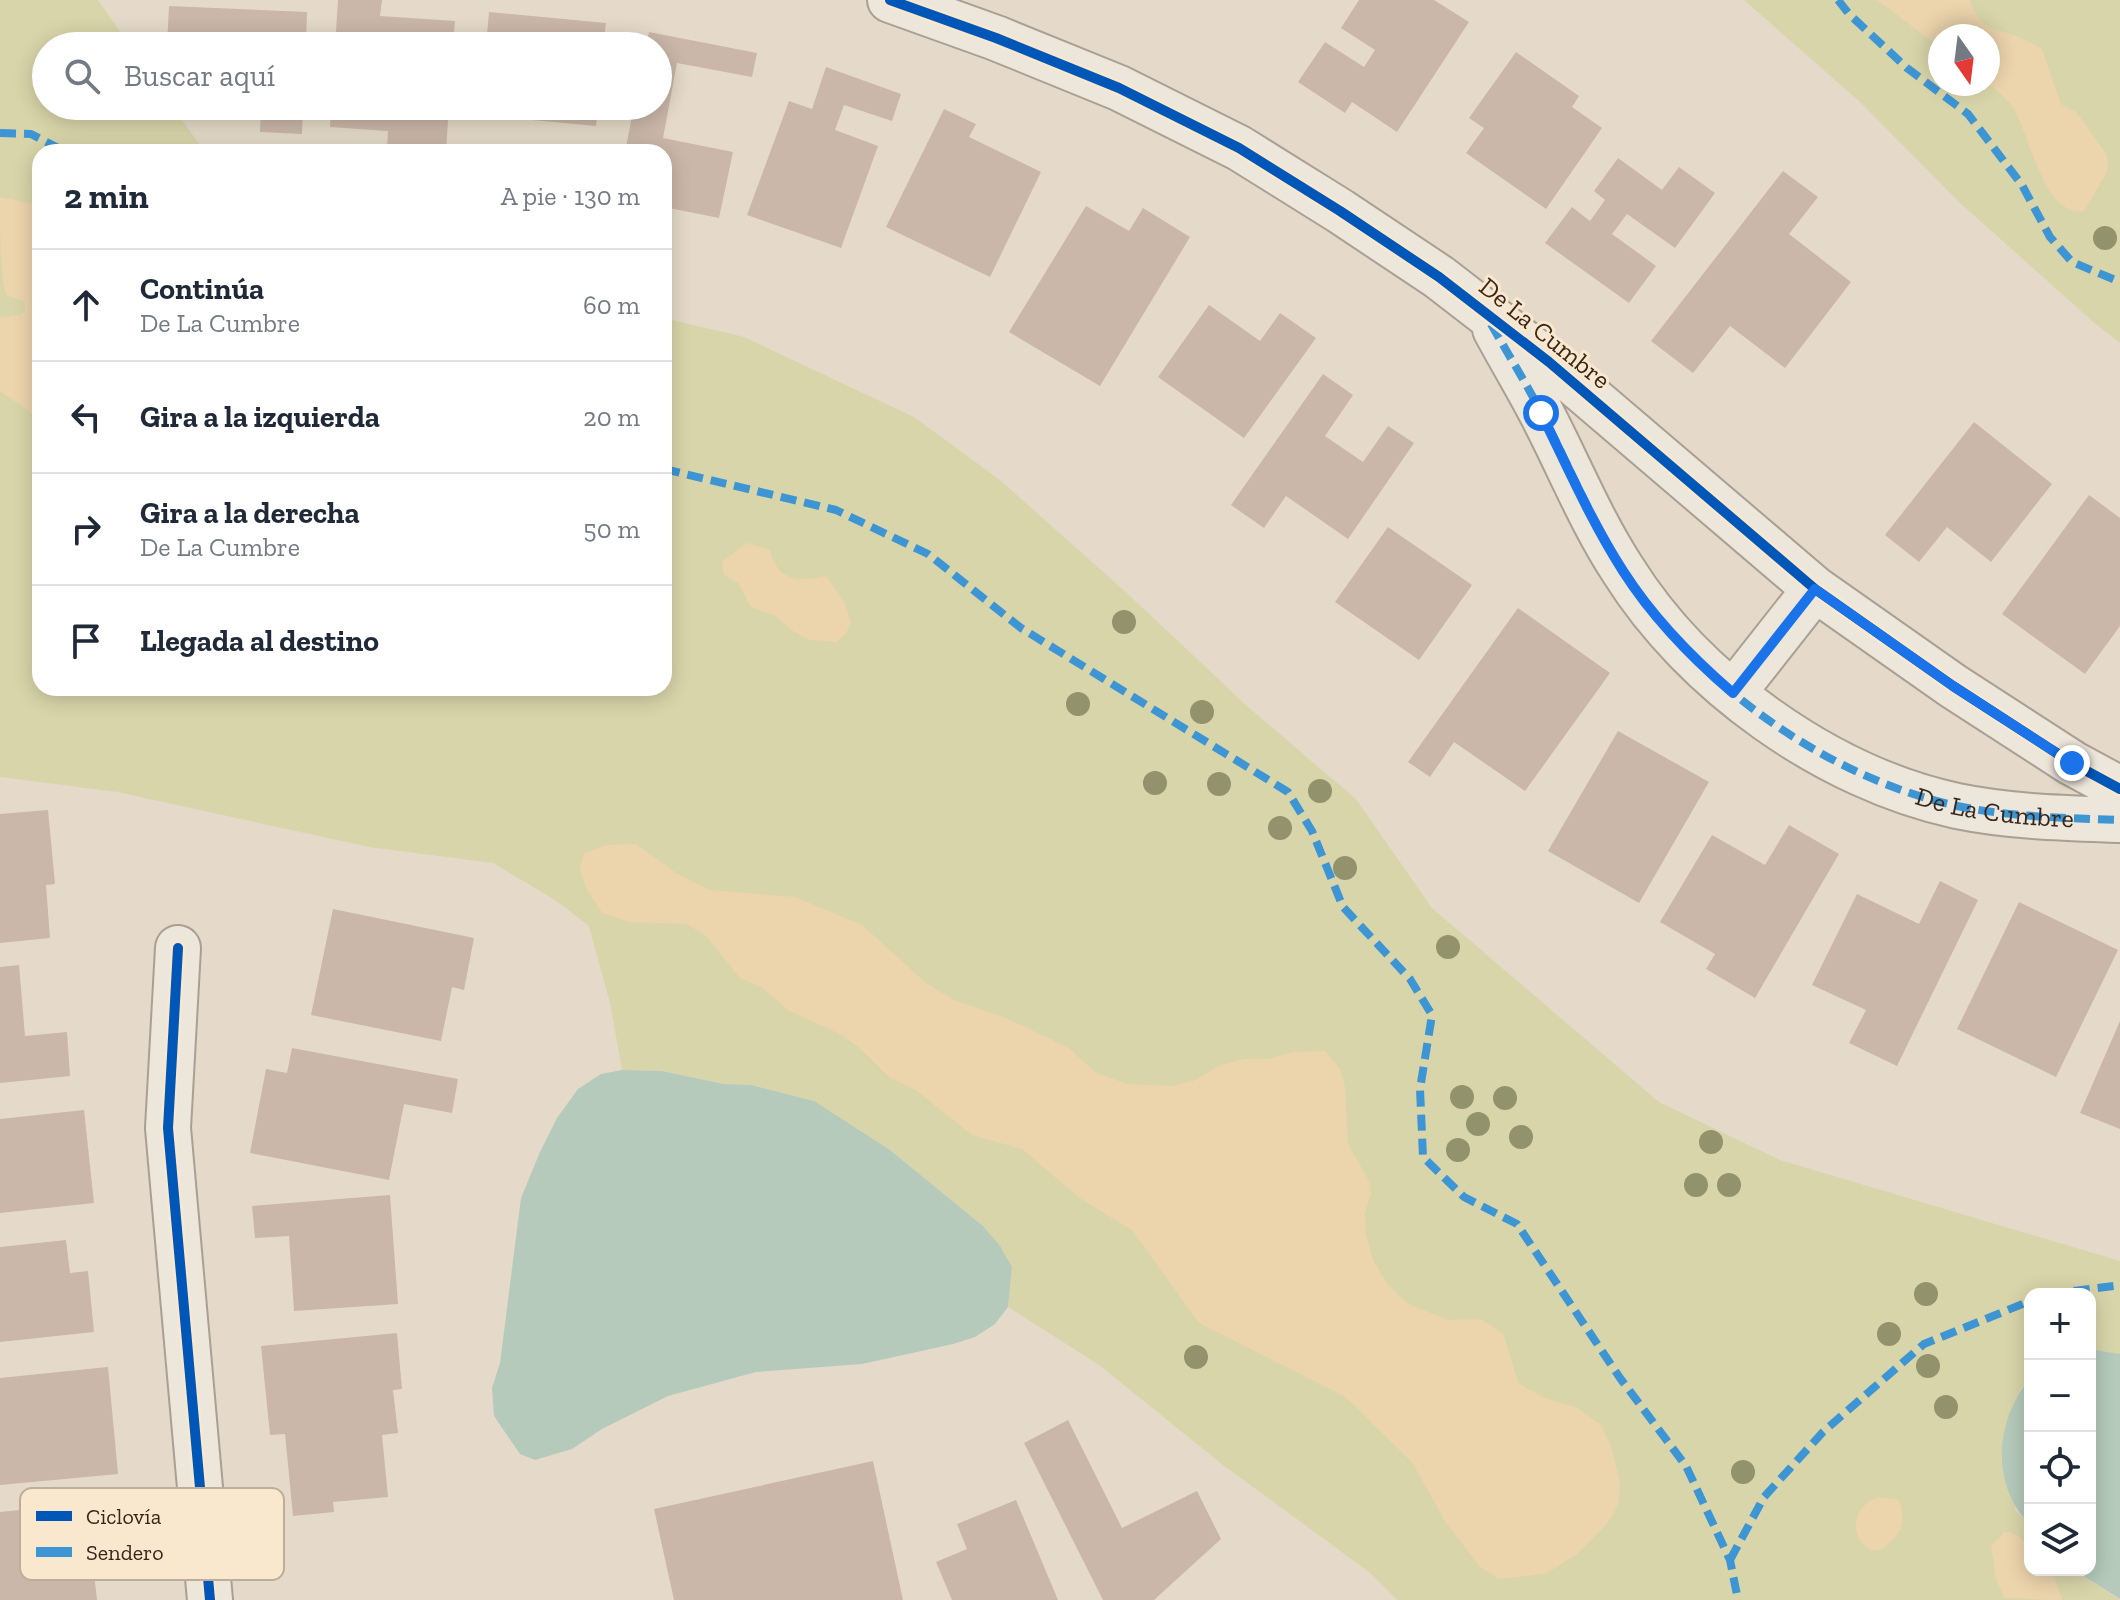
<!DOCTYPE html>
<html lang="es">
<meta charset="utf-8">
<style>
:root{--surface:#fff;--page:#f2f2f3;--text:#1f2937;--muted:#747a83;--line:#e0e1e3}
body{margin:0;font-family:"Zilla Slab",serif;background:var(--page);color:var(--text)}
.controls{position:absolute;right:24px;bottom:24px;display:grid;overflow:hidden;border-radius:16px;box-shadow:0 4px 20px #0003}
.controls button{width:72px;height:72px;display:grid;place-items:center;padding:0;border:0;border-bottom:2px solid var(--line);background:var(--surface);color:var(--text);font:40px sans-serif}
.compass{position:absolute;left:1928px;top:24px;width:72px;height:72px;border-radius:50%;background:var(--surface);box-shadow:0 4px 20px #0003;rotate:166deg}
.stop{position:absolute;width:24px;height:24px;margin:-18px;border:6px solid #1a73e8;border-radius:50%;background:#fff}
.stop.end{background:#1a73e8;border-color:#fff;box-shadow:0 2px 8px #0008}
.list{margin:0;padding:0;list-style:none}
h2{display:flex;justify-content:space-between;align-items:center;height:104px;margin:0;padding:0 32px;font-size:34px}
h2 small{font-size:26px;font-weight:400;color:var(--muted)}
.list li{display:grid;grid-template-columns:52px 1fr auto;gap:24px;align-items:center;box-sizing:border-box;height:112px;padding:0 32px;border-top:2px solid var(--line)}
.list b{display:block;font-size:30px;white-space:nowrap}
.list p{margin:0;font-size:26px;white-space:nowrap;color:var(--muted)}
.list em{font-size:26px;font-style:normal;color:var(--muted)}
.icon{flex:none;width:44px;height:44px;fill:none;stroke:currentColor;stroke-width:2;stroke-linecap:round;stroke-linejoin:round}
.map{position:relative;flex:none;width:2120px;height:1600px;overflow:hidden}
.search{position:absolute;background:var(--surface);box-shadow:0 4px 20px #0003;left:32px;top:32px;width:640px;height:88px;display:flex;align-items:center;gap:20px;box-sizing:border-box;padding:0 28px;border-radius:44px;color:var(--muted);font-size:30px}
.panel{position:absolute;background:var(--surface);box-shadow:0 4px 20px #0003;left:32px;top:144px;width:640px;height:552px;border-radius:24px}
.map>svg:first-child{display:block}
</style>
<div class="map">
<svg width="2120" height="1600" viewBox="0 0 2120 1600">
<rect width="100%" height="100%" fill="#e5dac9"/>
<!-- green -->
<path fill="#d9d5aa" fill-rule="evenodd" d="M0,0h98l32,46h-84v60h126l33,46h-165v536h624v-370l80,19 170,80 86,63 127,113 120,113 109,93 76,109 227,194 121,58 340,101v93l-30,-5v-55h-60v84l-10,12 -5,120 15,15v45h44l46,30h-723l-28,-28 -146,-107 -124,-100 -91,-58 4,-40 -29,-41 -93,-76 -77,-49 -62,-16 -27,-1 -62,-13 -40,-1 -12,-67 -21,-77 -34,-26 -62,-37 -124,-16 -252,-55 -117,-15z
M1744,0h376v343l-28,-22 -132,-118 -100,-101zM1940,36h48v48h-48z"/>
<!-- sand -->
<path fill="#ecd4ad" d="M1877,0h93c14,34 19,26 49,37 8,3 16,8 23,12l19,55 16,9 30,42 1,15 -24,41c-42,7 -54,-81 -73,-106 -6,-8 -15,-15 -23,-21v-48h-48v11z
M0,197l40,8v218l-12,-13 -28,-19v-73l20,-3 5,-4v-9l-19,-7c-6,-21 -6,-73 -6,-98z
M747,543l23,7c8,32 28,32 56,26l18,26 7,20 -5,12 -10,8 -26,-2 -19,-10 -15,-14 -25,-9 -13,-24 -14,-8 -2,-13z
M636,844l40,29 34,17 85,7 67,28 64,58 28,17 52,18 63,30 26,24 32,12 44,2 22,-5 28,-16 24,-6h23l25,-7 32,-1 15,18 5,18 3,57 21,37 2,12 -6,20 1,22 7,25 15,25 19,18 40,17 34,-1 22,15 16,50 26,14 32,10 24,17 10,21 9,36 -2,24 -13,20 -29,29 -31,19 -46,5 -20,-13 -34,-45 -33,-59 -68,-66 -145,-73 -67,-93 -51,-31 -59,-50 -50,-14 -56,-45 -26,-12 -28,-28 -20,-15 -54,-25 -25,-22 -23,-10 -34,-42 -19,-12 -58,-2 -27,-9 -16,-25 -6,-19 4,-16 23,-8z
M1880,1497l19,3c5,15 6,29 -7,40 -3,3 -6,7 -10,9 -24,9 -43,-40 -2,-52z
M2004,1532c22,-1 26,21 26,38h22l10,30 -58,-2 -8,-19 -5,-33z"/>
<!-- water -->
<path fill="#b5cabb" d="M622,1070l40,1 62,13 27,1 63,16 76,49 93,76 17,20 12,21 -4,40 -13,17 -20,13 -22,7 -91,20 -106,8 -88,24 -66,33 -30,20 -37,11 -15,-6 -26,-38 -2,-28 8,-25 21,-165 19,-46 17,-34 21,-29 23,-15z
M2090,1349l30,5v245l-46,-29h16z
M2030,1378v147c-40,-41 -35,-104 0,-147z"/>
<!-- building -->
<path fill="#cab7a9" d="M338,0h44l-2,16 75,5 -2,25h-118z
M1359,0h75l35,22 -72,110 -45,-30 -7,11 -47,-31 27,-40 39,25 11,-17 -34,-22z
M169,6l138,6 -1,34h-139z
M489,12l117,11 -3,23h-117z
M649,32l108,21 -5,24 -75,-14 -14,75 70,14 -14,66 -55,-11v-55h-39l9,-46h24v-60h-12z
M1516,52l63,44 -7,11 30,21 -56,81 -80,-56 18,-25 -15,-10z
M826,67l75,27 -9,27 -48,-16 -9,25 43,16 -37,102 -94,-33 42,-114 23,8z
M261,106h42l-1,28 -42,-2z
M331,106h118l-3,46 -59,-4 1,-17 -58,-4z
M480,106h118l-2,20 -117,-11z
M944,109l32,15 -7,13 72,35 -51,105 -104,-50z
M1618,158l44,32 17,-23 36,26 -40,55 -48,-34 -15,20 44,32 -27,37 -84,-60 27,-36 18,14 15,-21 -11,-9z
M1783,171l35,26 -29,37 62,48 -66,86 -55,-42 -37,47 -42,-32z
M1086,206l43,25 14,-23 47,29 -90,149 -91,-54z
M1209,305l51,36 20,-28 36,25 -72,100 -86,-61z
M1323,374l30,21 -28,41 38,26 25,-36 26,17 -66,96 -62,-43 -22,32 -33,-23z
M1974,422l78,62 -61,78 -44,-35 -28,35 -34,-27z
M2089,495l31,23v108l-35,48 -83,-60z
M1388,527l84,58 -53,75 -84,-58z
M1518,608l92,65 -85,118 -71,-49 -24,35 -22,-15z
M1618,731l91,51 -70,121 -91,-52z
M48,810l7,74 -9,1 4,53 -50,5v-129z
M1789,825l50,29 -84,144 -49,-29 9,-15 -55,-32 52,-87 53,30z
M1940,881l38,19 -81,166 -48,-23 17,-33 -54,-25 45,-91 62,30z
M2019,902l99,48 -62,127 -99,-48z
M333,909l141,29 -10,52 -12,-3 -11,54 -130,-26z
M19,965l6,71 42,-4 3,44 -70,7v-116z
M2120,1021v108l-40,-16z
M292,1048l166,31 -6,34 -48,-9 -15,76 -139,-27 16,-84 21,4z
M84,1110l10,93 -94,10v-94z
M390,1195l8,109 -104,7 -5,-75 -34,2 -3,-32z
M66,1240l4,33 18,-2 6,61 -94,10v-95z
M397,1333l5,56 -9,1 5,43 -16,2 6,62 -55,5 1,10 -41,4 -8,-82 -15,1 -9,-89z
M108,1367l10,107 -118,11v-107z
M1068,1420l54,108 75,-37 24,48 -67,61h-51l-79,-157z
M873,1461l30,139h-229l-20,-91z
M120,1500l5,51 -33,4 5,45h-97v-88z
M1016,1500l42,100h-106l-16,-38 31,-13 -10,-25z"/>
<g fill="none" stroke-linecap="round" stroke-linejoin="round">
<!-- minor casing -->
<g stroke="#aa9f93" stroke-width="48">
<path id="minor" d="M890,0l106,38 123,50 120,60 101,63 99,66 110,85 266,227 138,97 119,77 48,26
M1495,329c15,28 32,56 47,85 27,52 49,107 81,156 70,112 204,208 334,236 54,11 108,12 163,14
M1733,693l82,-104
M178,948l-10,180 42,472"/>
</g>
<!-- minor -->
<use href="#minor" stroke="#ede6db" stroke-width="44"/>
<!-- quiet -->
<g stroke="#3e95d4" stroke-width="8" stroke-dasharray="16 8" stroke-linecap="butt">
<path d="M1838,0l11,14 58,54 61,46 54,71 28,52 22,25 48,20"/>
<path d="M0,133l31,1 35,18"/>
<path id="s1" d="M1491,324c17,30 35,59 51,90 27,52 49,106 81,156 70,112 204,208 334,236 54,11 108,12 163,14"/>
<path d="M664,469l172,41 92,44 93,74 267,164 24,39 31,76 67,72 22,36 -12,74 3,68 41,40 53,27 103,154 66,88 44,94 8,40"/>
<path d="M1733,693l82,-104"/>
<path d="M2050,1294l64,-8 6,3"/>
<path d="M1730,1560l34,-63 59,-65 101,-88 106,-43"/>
</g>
<!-- cycleway casing -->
<g stroke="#f9e8cd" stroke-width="15">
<path id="cycleway" d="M890,0l106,38 123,50 120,60 101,63 99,66 110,85 266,227 138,97 119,77 48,26
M178,948l-10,180 42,472"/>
</g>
<!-- cycleway -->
<use href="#cycleway" stroke="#0057b8" stroke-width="10"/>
</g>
<!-- trees -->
<g fill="#92926c">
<circle cx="2105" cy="238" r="12"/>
<circle cx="1124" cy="622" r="12"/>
<circle cx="1078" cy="704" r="12"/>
<circle cx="1202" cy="712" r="12"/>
<circle cx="1155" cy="783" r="12"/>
<circle cx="1219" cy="784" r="12"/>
<circle cx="1320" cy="791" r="12"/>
<circle cx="1280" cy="828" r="12"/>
<circle cx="1345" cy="868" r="12"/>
<circle cx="1448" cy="947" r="12"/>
<circle cx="1462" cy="1097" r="12"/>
<circle cx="1505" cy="1098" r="12"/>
<circle cx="1478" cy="1124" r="12"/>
<circle cx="1521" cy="1137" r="12"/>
<circle cx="1711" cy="1142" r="12"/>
<circle cx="1458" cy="1150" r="12"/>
<circle cx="1696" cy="1185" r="12"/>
<circle cx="1729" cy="1185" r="12"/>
<circle cx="1926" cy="1294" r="12"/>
<circle cx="1889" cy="1334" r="12"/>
<circle cx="1196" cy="1357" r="12"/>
<circle cx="1928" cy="1366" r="12"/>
<circle cx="1946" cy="1407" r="12"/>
<circle cx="1743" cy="1472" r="12"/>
</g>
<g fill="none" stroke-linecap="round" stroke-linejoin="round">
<!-- route -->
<path stroke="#1a73e8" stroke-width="10" d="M1541,413c26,53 50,108 82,158 30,47 68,86 110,122l82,-104 138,97 119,77"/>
</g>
<g text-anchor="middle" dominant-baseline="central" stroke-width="6" stroke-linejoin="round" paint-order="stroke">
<!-- street labels -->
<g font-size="26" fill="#39261a" stroke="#f9e8cd">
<text transform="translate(1545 333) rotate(39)">De La Cumbre</text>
<text stroke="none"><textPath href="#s1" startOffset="736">De La Cumbre</textPath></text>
</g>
</g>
<!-- legend -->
<rect x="20" y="1488" width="264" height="92" rx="12" fill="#f9e8cd" stroke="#bfae97" stroke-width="2"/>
<rect x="36" y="1511" width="36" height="10" fill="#0057b8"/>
<rect x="36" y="1547" width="36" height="10" fill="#3e95d4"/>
<g font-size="22" fill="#39261a">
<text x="86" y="1524">Ciclovía</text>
<text x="86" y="1560">Sendero</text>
</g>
</svg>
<div class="controls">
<button>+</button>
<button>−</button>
<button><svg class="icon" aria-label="locate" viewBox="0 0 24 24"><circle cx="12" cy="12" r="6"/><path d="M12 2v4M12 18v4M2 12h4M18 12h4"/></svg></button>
<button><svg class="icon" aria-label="layers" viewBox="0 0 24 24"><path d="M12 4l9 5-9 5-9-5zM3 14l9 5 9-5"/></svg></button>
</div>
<svg class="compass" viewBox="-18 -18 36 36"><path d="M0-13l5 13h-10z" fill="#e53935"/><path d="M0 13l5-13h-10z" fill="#747a83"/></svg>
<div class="stop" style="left:1541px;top:413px"></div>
<div class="stop end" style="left:2072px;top:763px"></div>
<div class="search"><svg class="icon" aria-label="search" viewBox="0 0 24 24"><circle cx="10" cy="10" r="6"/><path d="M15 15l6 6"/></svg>Buscar aquí</div>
<section class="panel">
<h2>2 min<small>A pie · 130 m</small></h2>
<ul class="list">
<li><svg class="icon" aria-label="ahead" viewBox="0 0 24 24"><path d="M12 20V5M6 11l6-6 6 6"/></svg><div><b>Continúa</b><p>De La Cumbre</p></div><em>60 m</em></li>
<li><svg class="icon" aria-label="left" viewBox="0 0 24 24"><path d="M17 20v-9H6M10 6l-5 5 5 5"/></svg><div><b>Gira a la izquierda</b></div><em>20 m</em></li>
<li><svg class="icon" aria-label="right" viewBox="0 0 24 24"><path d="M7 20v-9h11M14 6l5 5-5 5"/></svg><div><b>Gira a la derecha</b><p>De La Cumbre</p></div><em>50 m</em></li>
<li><svg class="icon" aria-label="arrive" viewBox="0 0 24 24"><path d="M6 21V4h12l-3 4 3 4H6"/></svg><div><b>Llegada al destino</b></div></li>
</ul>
</section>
</div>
